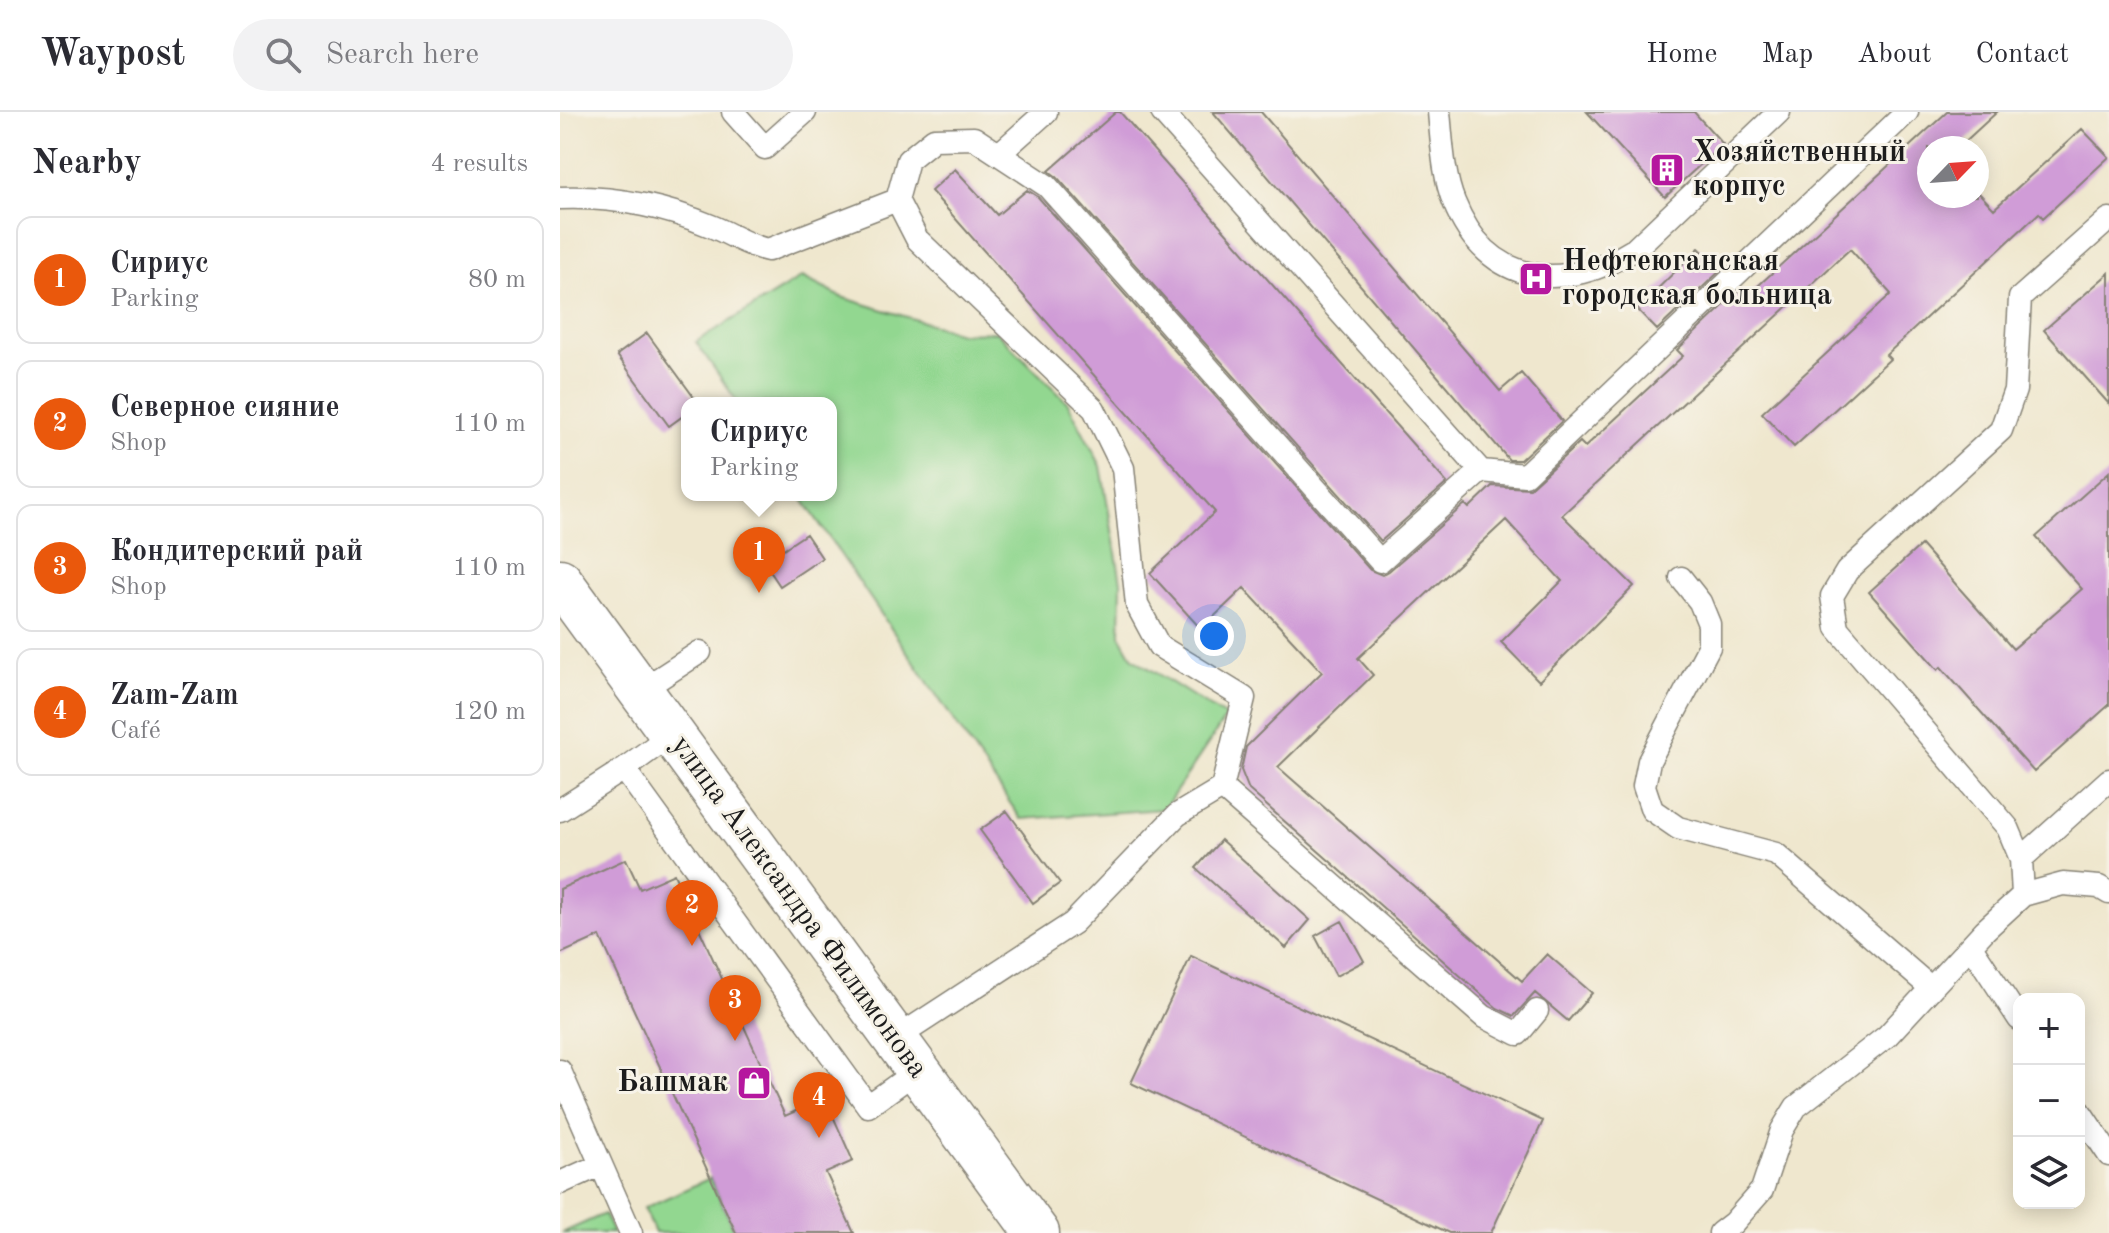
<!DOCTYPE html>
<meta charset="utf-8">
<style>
:root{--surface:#fff;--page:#f2f2f3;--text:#2b2b33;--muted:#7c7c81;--line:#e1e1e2;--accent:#ea580c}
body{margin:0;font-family:"Old Standard TT",serif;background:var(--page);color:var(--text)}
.controls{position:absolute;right:24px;bottom:24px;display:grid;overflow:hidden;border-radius:16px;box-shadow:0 4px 20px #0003}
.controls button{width:72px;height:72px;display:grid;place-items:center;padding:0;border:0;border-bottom:2px solid var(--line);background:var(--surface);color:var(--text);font:40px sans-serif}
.compass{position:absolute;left:1357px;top:24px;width:72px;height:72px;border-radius:50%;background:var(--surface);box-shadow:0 4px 20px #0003;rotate:65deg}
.you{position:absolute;left:654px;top:524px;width:28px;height:28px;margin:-20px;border:6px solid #fff;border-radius:50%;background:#1a73e8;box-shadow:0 0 0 12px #1a73e833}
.badge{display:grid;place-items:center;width:52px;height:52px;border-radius:50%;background:var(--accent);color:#fff;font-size:26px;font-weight:700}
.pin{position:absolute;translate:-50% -66px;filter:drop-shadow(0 2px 4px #0008)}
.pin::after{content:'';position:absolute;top:42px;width:28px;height:24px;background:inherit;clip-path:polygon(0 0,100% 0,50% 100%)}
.popup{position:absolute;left:121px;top:285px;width:156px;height:104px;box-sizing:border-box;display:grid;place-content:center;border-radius:16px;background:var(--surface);filter:drop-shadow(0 2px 6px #0005);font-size:26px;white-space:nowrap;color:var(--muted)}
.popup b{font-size:30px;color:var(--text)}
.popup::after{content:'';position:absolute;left:50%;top:100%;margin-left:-16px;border:16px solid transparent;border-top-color:var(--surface)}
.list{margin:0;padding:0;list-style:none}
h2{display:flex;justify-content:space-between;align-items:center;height:104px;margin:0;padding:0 32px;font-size:34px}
h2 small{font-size:26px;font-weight:400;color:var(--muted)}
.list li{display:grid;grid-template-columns:52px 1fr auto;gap:24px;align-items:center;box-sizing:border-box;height:128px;margin:0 16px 16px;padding:0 16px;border:2px solid var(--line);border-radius:16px}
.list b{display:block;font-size:30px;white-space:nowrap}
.list p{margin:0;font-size:26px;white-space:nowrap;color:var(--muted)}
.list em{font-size:26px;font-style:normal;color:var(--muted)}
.icon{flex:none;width:44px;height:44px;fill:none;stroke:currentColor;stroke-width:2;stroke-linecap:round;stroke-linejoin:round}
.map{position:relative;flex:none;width:1549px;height:1121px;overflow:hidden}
header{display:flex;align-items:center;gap:48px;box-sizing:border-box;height:112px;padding:0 40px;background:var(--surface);border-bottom:2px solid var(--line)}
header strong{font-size:38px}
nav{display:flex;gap:44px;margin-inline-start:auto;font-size:28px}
.search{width:560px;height:72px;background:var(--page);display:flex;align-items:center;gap:20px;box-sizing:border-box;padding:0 28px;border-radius:44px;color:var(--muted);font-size:30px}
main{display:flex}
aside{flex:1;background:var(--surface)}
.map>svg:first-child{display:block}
</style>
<header>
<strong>Waypost</strong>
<div class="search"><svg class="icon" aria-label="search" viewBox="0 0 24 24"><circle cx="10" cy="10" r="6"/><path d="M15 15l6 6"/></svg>Search here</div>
<nav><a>Home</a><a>Map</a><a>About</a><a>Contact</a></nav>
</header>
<main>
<aside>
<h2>Nearby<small>4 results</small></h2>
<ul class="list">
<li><span class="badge">1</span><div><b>Сириус</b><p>Parking</p></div><em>80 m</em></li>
<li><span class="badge">2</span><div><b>Северное сияние</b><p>Shop</p></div><em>110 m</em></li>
<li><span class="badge">3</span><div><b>Кондитерский рай</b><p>Shop</p></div><em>110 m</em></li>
<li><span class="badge">4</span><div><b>Zam-Zam</b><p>Café</p></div><em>120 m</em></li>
</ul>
</aside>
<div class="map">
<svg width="1549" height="1121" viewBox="0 0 1549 1121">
<rect width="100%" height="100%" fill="#f7f3e8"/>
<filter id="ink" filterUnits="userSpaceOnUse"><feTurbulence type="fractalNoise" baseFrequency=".0125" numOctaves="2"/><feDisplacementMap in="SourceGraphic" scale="16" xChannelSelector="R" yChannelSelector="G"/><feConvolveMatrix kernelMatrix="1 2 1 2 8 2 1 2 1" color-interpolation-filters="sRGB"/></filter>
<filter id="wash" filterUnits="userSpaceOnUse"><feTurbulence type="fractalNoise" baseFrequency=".006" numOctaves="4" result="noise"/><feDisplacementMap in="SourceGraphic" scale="32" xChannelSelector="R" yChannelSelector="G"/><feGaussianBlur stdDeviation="1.8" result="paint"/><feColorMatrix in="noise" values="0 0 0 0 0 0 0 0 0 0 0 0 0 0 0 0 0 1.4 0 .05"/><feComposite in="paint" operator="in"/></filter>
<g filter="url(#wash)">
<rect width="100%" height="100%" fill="#efe7ce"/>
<!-- green -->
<path fill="#92d790" stroke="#577a56" stroke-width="2" d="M242,165l39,20 119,36 37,-1 71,71 33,63 20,116 -1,53 13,23 93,59 -62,92 -143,10 -221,-324h31v-92h-93l-42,-61z
M150,1066l26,55h-81l-11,-25z
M44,1102l9,19h-51z"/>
<g id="blocks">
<!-- building -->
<path fill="#d09cd7" d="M556,0h4l327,371 -66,58 -324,-364 -8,-6z
M653,0h48l239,279 21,-18 41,48 -42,39h-11z
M1027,0h107l29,32 -58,53z
M1387,0h50l-39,36h-29v48h48v-5l17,18 88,-80 27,28 -66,61 -4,-5 -153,142 4,4 -96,88 -32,-34 129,-119 -41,-45 -288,266 72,71 -95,95 -38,-39 61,-61 -56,-61 -148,138 15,17 -95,92 244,214 25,-27 45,39 -24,28 -33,-28 -21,23 -17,-8 -248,-218 -8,-20 5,-23 76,-75 -78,-84 -43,41 -51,-56 65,-61 -284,-321 24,-22 42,46 30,-25 11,7 332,373 12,5 7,-4 76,-67 4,4 23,-22 38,2 50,-46 5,5 98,-91 -6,-6 64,-61 6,7z
M1139,136l22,22 -64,60 -20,-21z
M1549,161v131l-65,-74z
M87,221l51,70h-11v10l-18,13 -52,-71z
M1549,360v233l-75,67 -93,-105 -3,3 -69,-78 52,-47 92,104 69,-60 -46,-52z
M246,422l16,24 -42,28 -16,-24z
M447,699l53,72 -27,20 -53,-73z
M661,728l89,80 -24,28 -90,-80z
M66,747l14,30 34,-15 111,242 40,-18 28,63 -27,12 28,60h-118l-136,-297 -40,18v-65z
M782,809l22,40 -28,15 -21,-40z
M631,844l352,165 -52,112h-42l-318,-150z"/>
</g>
</g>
<g filter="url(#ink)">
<use href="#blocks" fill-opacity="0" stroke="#868275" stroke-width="2"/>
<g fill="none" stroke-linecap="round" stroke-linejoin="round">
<!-- service casing -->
<g stroke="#868275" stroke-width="25">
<path id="service" d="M173,0l32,36 40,-36
M602,0l319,359 -101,90 -333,-375 -73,-48 -40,1 -26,21 -11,40 20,39 177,170 29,59 14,137 22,41 85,52 -22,90
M879,0c3,30 4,63 15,90 34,85 111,91 181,47l144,-137
M439,42l47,-42
M0,86c53,-2 103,8 151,28 20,8 37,20 57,24l129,-50
M921,359l44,4 382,-363
M1121,466l19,24 9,22v23l-60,114 -5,25 8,24 26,18 98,26 155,134
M80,579l60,-39
M64,657l244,337 50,-36
M0,698l64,-41 48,-35
M1461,747l88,-79
M1463,783l-2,-36 -13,-31 -171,-200 -5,-32 15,-25 154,-141 14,-40 5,-92 89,-79
M1411,834l48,73
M335,927l178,-116 104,-108 45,-27 261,228 35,18 19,-23
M0,959l71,162
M1519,998l30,45
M0,1071l40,-18
M1160,1121l13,-10 29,-33 20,-60 14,-23 91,-71 98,-106 38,-35 40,-11 36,3 10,6"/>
</g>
<!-- secondary casing -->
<g stroke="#868275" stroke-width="47">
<path id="secondary" d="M0,469l477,652"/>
</g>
<!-- service -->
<use href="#service" stroke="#fff" stroke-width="22"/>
<!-- secondary -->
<use href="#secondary" stroke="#fff" stroke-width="44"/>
</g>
</g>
<!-- icons -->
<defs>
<g id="building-square" transform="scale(1.8)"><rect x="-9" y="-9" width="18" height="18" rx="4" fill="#b5179e" stroke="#f7f3e8"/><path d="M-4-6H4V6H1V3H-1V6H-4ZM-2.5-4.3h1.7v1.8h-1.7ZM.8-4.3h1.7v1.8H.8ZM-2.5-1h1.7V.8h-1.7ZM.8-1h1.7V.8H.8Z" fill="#fff"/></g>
<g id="hospital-square" transform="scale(1.8)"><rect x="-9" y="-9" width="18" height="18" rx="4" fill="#b5179e" stroke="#f7f3e8"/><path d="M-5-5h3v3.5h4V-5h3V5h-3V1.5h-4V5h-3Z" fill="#fff"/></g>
<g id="shop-square" transform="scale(1.8)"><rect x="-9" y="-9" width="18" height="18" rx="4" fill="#b5179e" stroke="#f7f3e8"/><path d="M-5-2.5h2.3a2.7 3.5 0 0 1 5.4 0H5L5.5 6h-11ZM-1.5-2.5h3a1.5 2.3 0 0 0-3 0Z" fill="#fff"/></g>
</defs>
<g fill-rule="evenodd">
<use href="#building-square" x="1107" y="58"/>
<use href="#hospital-square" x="976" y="167"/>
<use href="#shop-square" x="194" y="971"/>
</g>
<g text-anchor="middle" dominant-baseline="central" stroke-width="6" stroke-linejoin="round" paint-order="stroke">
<!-- poi labels -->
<g font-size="30" font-weight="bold" fill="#1c1c1c" stroke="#f7f3e8" text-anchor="start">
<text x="1133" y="41">Хозяйственный<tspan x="1133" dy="34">корпус</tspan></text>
<text x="1002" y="150">Нефтеюганская<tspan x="1002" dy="34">городская больница</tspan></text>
<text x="168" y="971" text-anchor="end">Башмак</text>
</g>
<!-- street labels -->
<g font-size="30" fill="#1c1c1c" stroke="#f7f3e8">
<text transform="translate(239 795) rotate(54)">улица Александра Филимонова</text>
</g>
</g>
</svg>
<div class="controls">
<button>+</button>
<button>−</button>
<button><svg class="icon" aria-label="layers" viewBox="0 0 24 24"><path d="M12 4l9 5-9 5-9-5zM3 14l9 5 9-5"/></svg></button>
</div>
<svg class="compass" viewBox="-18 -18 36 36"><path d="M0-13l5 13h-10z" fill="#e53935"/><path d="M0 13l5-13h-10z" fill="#7c7c81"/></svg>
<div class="you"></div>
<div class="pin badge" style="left:199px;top:481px">1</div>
<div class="popup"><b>Сириус</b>Parking</div>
<div class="pin badge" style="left:132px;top:834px">2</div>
<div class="pin badge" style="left:175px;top:929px">3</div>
<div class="pin badge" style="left:259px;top:1026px">4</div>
</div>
</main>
